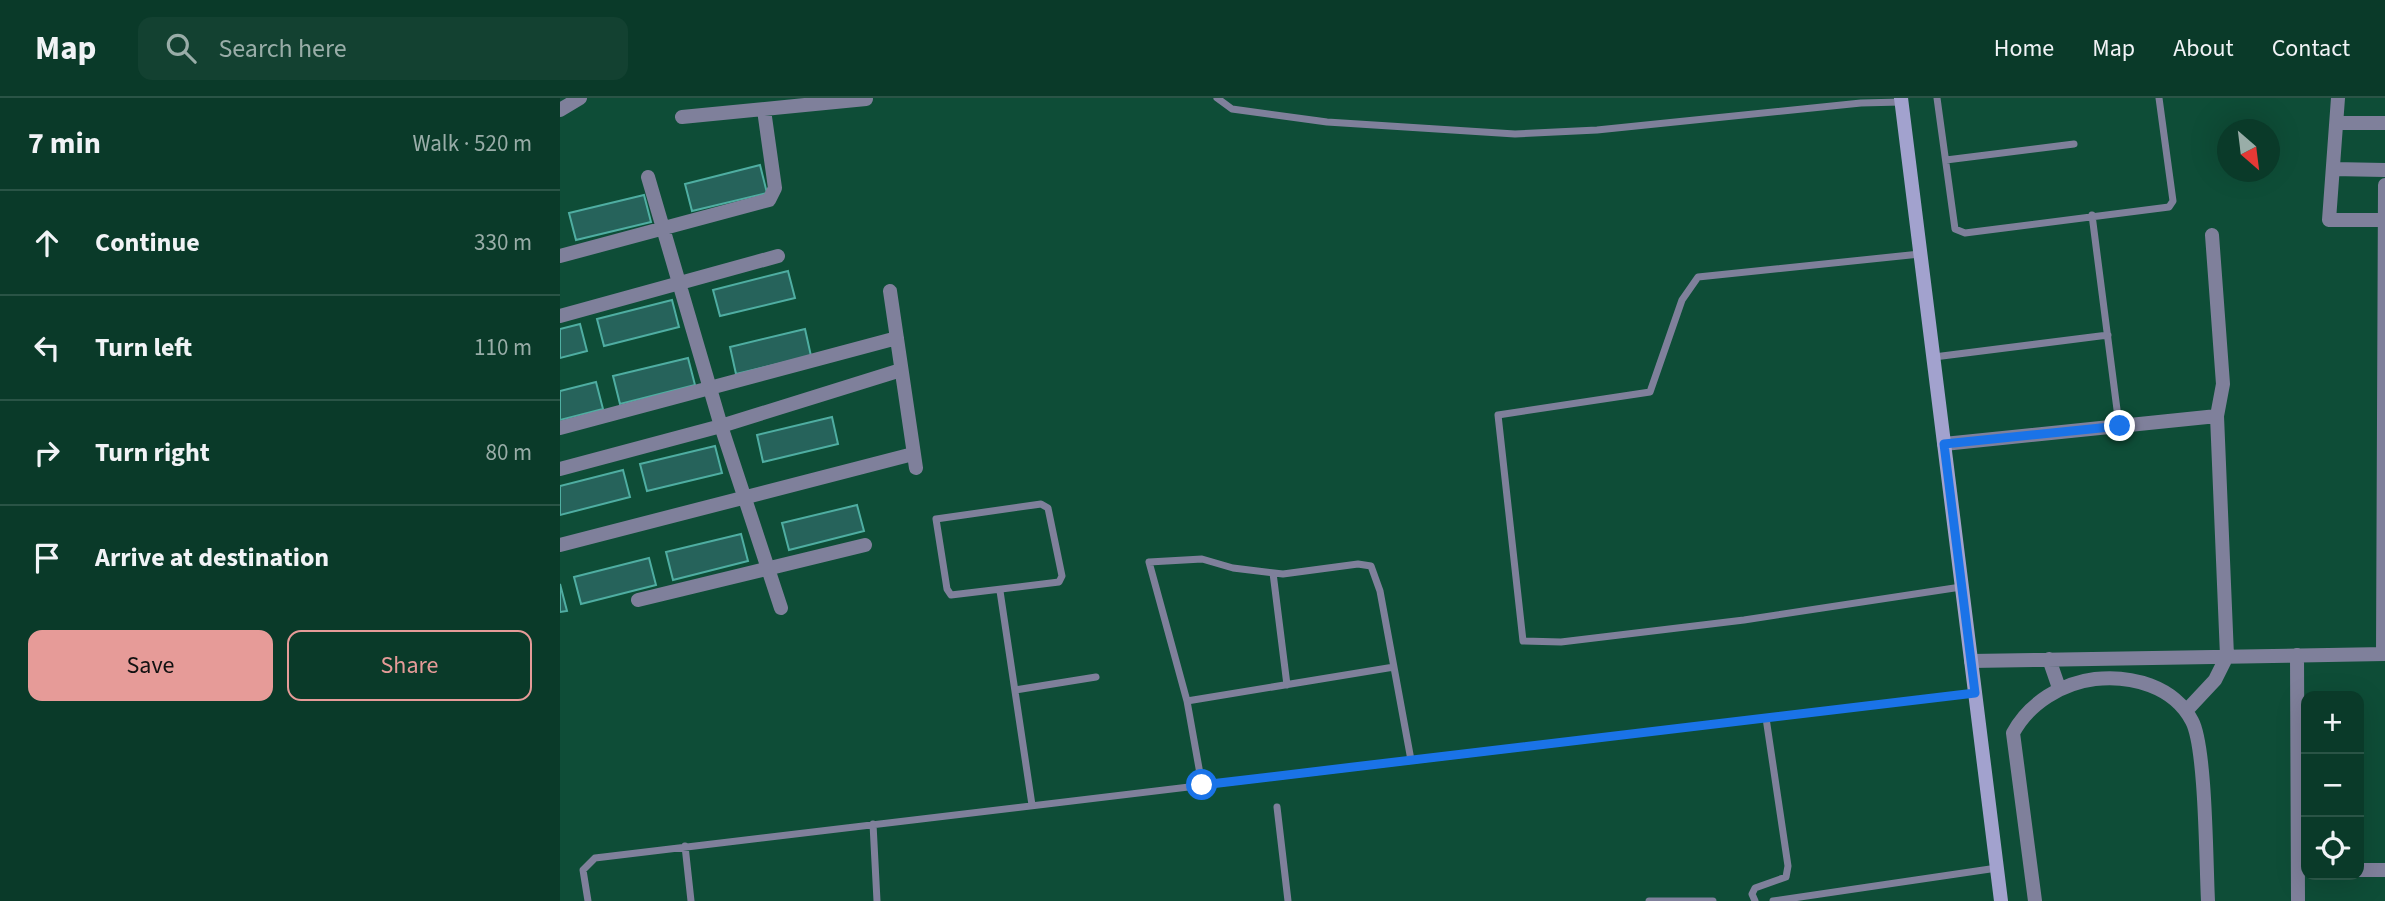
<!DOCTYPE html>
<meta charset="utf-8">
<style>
:root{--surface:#0a3a29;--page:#134131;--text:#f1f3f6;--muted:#99ada8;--line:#2a5446;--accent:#e69b98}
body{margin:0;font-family:"Source Sans 3",sans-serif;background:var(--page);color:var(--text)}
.controls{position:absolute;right:21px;bottom:21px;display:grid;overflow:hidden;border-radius:14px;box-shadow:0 7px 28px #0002}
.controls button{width:63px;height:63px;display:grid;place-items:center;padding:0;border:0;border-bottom:2px solid var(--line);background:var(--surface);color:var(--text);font:35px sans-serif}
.compass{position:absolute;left:1657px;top:21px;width:63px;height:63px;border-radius:50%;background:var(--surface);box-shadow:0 7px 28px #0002;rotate:152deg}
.stop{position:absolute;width:21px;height:21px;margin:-16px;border:5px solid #1a73e8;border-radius:50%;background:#fff}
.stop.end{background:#1a73e8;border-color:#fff;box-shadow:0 2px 7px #0008}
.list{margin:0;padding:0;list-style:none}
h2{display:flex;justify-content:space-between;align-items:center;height:91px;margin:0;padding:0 28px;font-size:30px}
h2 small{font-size:23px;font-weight:400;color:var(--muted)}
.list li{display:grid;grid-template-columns:46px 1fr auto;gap:21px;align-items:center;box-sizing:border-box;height:105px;padding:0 28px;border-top:2px solid var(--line)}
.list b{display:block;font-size:26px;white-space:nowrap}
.list em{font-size:23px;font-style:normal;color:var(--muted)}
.actions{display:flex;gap:14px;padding:21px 28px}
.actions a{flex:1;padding:16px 0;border:2px solid var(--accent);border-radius:14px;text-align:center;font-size:24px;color:var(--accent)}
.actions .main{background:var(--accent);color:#111}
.icon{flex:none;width:38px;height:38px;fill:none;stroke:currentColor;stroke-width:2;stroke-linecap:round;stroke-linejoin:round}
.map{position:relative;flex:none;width:1825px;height:803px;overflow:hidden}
header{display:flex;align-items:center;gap:42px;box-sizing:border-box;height:98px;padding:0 35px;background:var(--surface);border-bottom:2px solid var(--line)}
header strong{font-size:33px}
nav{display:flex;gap:38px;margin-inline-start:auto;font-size:24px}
.search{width:490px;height:63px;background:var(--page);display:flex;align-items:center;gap:18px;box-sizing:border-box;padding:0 24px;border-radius:14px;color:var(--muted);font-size:26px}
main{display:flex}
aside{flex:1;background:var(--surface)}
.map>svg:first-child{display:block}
</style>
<header>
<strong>Map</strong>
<div class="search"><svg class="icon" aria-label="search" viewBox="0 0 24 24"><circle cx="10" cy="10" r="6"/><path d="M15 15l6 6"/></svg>Search here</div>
<nav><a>Home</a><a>Map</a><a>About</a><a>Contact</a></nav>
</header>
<main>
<aside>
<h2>7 min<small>Walk · 520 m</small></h2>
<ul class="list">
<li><svg class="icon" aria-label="ahead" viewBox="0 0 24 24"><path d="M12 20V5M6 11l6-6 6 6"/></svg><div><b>Continue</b></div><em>330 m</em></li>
<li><svg class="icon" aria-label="left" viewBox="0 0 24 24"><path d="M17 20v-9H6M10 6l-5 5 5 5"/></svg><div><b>Turn left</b></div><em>110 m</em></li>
<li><svg class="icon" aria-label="right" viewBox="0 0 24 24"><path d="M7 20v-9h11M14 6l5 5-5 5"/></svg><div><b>Turn right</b></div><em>80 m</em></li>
<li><svg class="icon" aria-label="arrive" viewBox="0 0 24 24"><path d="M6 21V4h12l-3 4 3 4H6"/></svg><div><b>Arrive at destination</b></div></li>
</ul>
<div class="actions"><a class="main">Save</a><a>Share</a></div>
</aside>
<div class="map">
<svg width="1825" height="803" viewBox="0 0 1825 803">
<rect width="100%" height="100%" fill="#0e4d37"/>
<!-- building -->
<path fill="#26635b" stroke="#4faea2" stroke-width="2" d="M200,67l7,28 -75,18 -7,-27z
M84,97l7,27 -75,18 -7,-27z
M228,173l7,27 -75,18 -7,-26z
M112,202l7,27 -75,19 -7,-27z
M20,226l7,27 -27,7v-29z
M245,231l6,27 -75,18 -6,-27z
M128,260l7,27 -75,19 -7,-28z
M36,284l7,27 -43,11v-29z
M272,319l6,27 -75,18 -6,-27z
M155,348l7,27 -75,18 -7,-27z
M63,372l7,27 -70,18v-29z
M297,407l7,26 -75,19 -7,-27z
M181,436l7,27 -75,19 -7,-28z
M89,460l7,27 -75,19 -7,-27z
M0,486l7,27 -7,1z"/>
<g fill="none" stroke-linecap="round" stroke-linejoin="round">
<!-- lane -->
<path stroke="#7f809b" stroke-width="7" d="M657,0l15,11 95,13 188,12 82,-4 264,-27 40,-1
M1377,0l18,131 10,4 204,-26 4,-6 -14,-103
M1386,62l128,-16
M1532,117l27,210
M1360,156l-222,23 -16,23 -32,92 -152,23 25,226 38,1 183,-22 217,-33
M1374,259l174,-22
M481,406l7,4 14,68 -3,6 -108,13 -4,-6 -11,-70z
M713,475l14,112
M440,493l32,214
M455,592l81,-13
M627,603l207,-34
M642,687l-15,-84 -38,-139 53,-3 31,9 50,6 75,-10 13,2 9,25 31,169
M717,709l11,94
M313,726l4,77
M125,748l6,55
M28,803l-5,-31 12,-12 1380,-165
M1089,803h64
M1195,803l-3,-7 3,-6 31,-11 2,-11 -22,-148
M1213,803l224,-33"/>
<!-- street -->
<path stroke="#7f809b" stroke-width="14" d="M1778,0l-9,122h56
M0,12l20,-12
M122,19l184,-18
M1777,25h48
M1773,71l52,1
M88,79l73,249 60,182
M0,158l209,-56 6,-12 -11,-78
M330,193l26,177
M0,218l218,-60
M0,330l337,-90
M1384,346l273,-28
M0,371l161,-43 180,-56
M0,447l353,-91
M78,502l227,-55
M1823,556l2,-469
M1737,557l1,246
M1489,561l10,29
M1411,563l414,-7
M1626,613l29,-31 12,-24 -10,-240 6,-32 -11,-149
M1799,772h26
M1475,803l-22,-168c16,-30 49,-50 82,-54 36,-4 79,7 97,42 14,26 14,143 16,180"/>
<!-- secondary -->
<path stroke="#a2a2ce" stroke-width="14" d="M1341,0l100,803"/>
</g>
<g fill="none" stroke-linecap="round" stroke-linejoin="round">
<!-- route -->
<path stroke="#1a73e8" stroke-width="9" d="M642,687l773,-92 -31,-249 176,-18"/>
</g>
</svg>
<div class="controls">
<button>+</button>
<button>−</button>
<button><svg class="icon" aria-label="locate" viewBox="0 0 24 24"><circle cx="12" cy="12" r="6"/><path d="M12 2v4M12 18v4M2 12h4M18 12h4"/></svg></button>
</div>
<svg class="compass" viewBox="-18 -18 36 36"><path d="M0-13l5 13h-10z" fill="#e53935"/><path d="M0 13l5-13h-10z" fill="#99ada8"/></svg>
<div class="stop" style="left:642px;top:687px"></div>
<div class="stop end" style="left:1560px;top:328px"></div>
</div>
</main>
